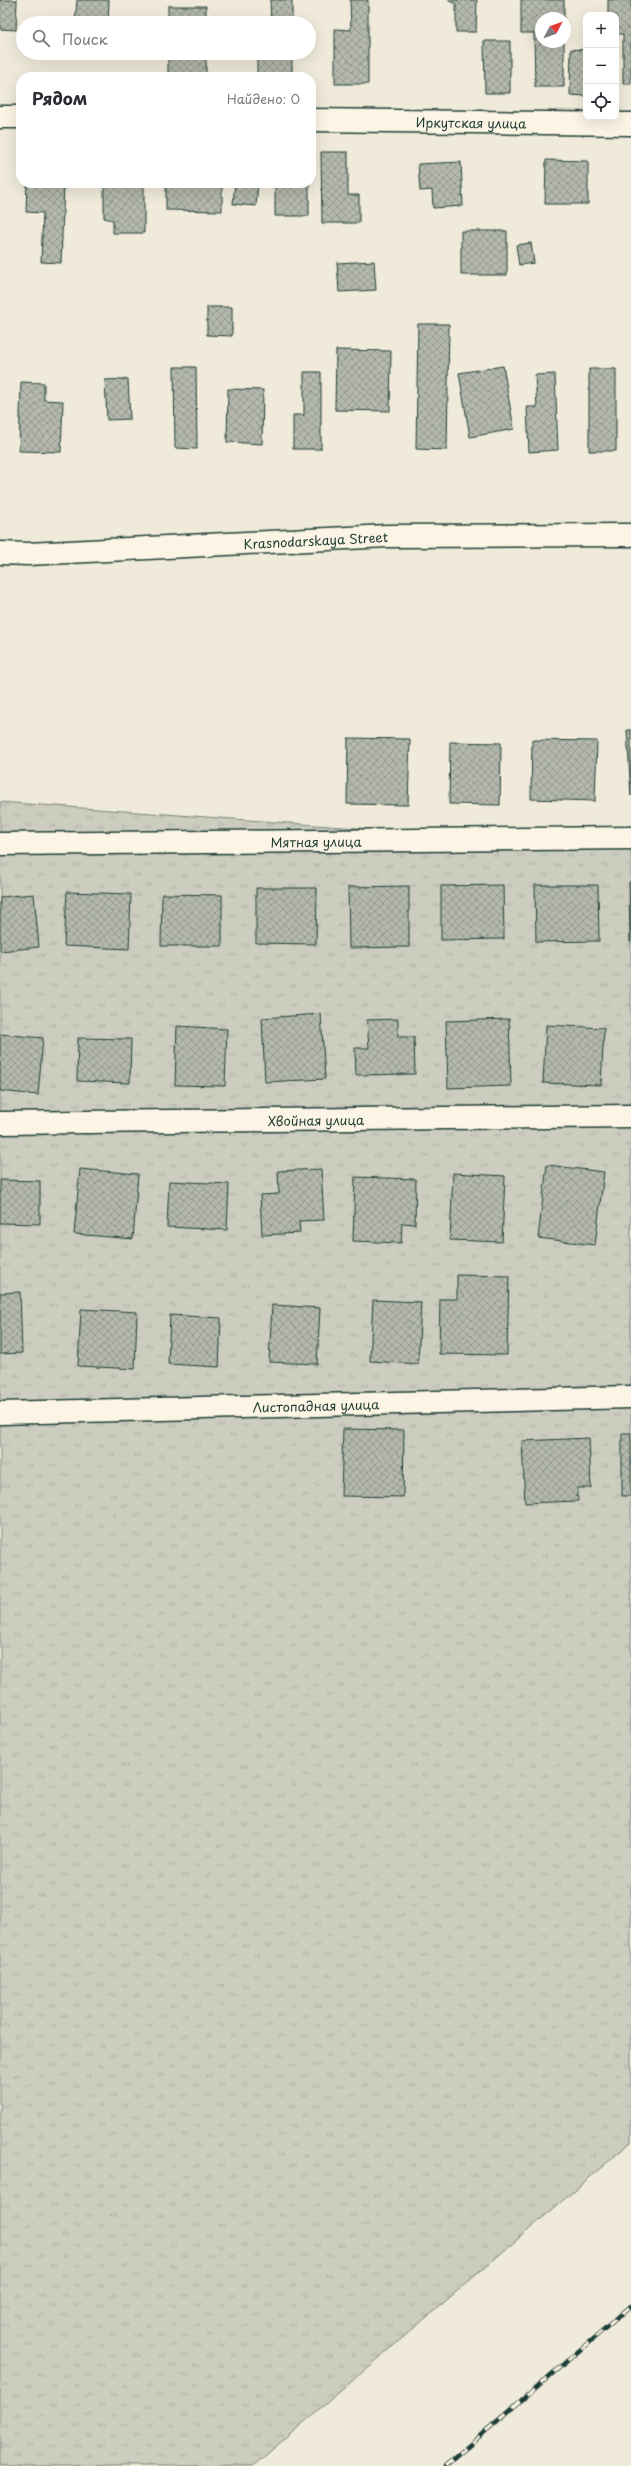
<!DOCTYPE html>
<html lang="ru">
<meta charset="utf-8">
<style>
:root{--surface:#fff;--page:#f7f7f7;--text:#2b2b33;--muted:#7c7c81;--line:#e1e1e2}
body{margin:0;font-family:"Playpen Sans",sans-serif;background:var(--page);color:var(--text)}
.controls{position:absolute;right:12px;top:12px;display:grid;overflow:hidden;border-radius:8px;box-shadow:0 4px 16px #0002}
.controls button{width:36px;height:36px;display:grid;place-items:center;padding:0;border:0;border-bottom:1px solid var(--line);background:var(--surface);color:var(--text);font:20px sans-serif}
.compass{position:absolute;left:535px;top:12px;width:36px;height:36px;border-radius:50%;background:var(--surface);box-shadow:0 4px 16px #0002;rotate:49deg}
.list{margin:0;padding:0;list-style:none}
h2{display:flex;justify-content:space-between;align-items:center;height:52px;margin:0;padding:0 16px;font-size:17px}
h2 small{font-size:13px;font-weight:400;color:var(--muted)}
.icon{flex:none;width:22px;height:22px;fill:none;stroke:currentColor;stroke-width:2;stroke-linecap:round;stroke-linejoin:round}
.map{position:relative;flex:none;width:631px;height:2466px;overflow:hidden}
.search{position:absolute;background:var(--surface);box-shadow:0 4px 16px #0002;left:16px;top:16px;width:300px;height:44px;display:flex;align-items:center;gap:10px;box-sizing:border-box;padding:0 14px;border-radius:22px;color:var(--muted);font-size:15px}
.panel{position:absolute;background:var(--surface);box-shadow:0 4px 16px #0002;left:16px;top:72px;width:300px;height:116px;border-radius:16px}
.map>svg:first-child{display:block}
</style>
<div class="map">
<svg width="631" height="2466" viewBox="0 0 631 2466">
<defs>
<pattern id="grass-tufts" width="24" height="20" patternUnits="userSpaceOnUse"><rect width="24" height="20" fill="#cccdbf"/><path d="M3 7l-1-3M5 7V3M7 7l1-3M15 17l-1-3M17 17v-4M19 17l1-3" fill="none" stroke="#afb1a5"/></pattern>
<pattern id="building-cross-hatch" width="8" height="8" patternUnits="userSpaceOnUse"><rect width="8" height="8" fill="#b5b9ad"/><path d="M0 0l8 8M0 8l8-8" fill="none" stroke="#93988e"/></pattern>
</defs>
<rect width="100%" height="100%" fill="#efeada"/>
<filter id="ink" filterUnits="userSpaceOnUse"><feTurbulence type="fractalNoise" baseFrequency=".025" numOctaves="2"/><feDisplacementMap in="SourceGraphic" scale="8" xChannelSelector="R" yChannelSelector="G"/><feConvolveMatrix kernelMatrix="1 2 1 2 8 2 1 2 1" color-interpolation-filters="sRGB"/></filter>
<g filter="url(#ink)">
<!-- grass -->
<path fill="url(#grass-tufts)" stroke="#76857a" d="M0,802l631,46v1294l-378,324h-253z"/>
<!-- building -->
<path fill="url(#building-cross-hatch)" stroke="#1f3d34" d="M0,0h17l-1,30 -16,-1z
M77,0h32l-1,23h-33z
M270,0h22v23h-35h14z
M350,0h18v84h-33v-55l16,1z
M448,0h29l-1,32h-20v-28z
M521,0h43v18h-23v24h23v45h-29l-1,-54h-13z
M608,0h23v84h-8v-50h-7v-19h-8z
M168,6h38v17h-38z
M484,41h26v52h-25z
M571,49l15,1v46l-16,-1z
M168,53h38v24h-38z
M257,53h35v24h-35z
M321,152h27v43h11v28h-37z
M546,160l42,1v43h-43z
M461,162l2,44 -30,2 -1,-18 -12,1 -2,-27z
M27,183h37l-3,80 -20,-1 2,-49 -17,-1z
M104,183h40v50h-31v-13l-9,-2z
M166,183h56v28l-56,-1z
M235,183h23l-2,23 -23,-2z
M275,183h34v33h-34z
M461,231h46v44h-46z
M531,243l3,20 -15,2 -3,-20z
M374,261l2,29 -37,2 -2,-29z
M207,307h25v29l-25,-1z
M418,324h31l-2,126 -31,-1z
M336,350l55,1 -1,60 -55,-1z
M503,366l11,63 -44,8 -11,-64z
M174,367h22l1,82 -22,-1z
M589,369h27v82h-27z
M304,372h17v77h-28v-34h11z
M555,374l3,76 -29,2 -2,-45h10l-2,-32z
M128,379l2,40 -23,1 -2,-40z
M21,382l23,1v17l19,1 -2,51 -42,-1z
M228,389l35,1 -1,54 -35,-2z
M627,730h4v66z
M348,738l62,1 -2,66 -61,-1z
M532,740l65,1 -2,60 -64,-2z
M450,742l51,1 -1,62 -51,-1z
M629,882h2v60h-1z
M503,885l1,54 -63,1v-54z
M535,885h63l1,56 -63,1z
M409,886v61l-60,1 -1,-61z
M256,888h61l-1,56 -60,-1z
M67,892l64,2 -2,55 -65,-3z
M34,894l5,53 -39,4v-54z
M162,894l60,1v51h-61z
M321,1014l4,65 -60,3 -3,-64z
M398,1019v18h16l1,37 -59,1 -1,-27h14l-2,-28z
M509,1019l2,67 -63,2 -2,-67z
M546,1025l58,3 -3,57 -58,-2z
M177,1026l50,3 -2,57 -50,-1z
M0,1034l43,4 -5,57 -38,-4z
M78,1038l53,1 -1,44 -53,-2z
M547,1165l57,7 -9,73 -57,-7z
M80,1169l58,5 -5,65 -59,-5z
M321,1169l3,51 -25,1 1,12 -38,2 -2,-40 19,-1 -1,-23z
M453,1173l52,3 -3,66 -52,-2z
M355,1177l61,2 -1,45 -13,-1 -1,20 -48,-2z
M0,1180l40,1v43l-40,-1z
M169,1181l60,3 -2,46 -60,-3z
M457,1275l52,1 -2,79 -68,-1 1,-55h17z
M20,1292l2,61 -22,1v-61z
M373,1300l48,2 -3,62 -48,-3z
M272,1305l48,3 -3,56 -48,-2z
M81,1309l56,3 -2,57 -57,-3z
M170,1315l51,3 -2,49 -51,-3z
M343,1429l61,1 -1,67 -62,-1z
M622,1433h9v63h-9z
M589,1438l2,50h-14l1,13 -53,2 -3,-62z"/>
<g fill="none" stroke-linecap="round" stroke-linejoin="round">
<!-- minor casing -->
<g stroke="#1f3d34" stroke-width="25">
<g id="minor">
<path d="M0,117h21"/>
<path id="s1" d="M311,120l320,4"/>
<path id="s2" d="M0,553l28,1 359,-18 244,-1"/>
<path id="s3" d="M0,844l631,-6"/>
<path id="s4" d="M0,1123l631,-7"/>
<path id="s5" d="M0,1413l631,-16"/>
</g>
</g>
<!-- minor -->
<use href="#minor" stroke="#fcf5e5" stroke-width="22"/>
<!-- rail casing -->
<g stroke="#1f3d34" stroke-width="4.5">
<path id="rail" d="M445,2466l186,-160"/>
</g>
<!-- rail -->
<use href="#rail" stroke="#fcf5e5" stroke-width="3" stroke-dasharray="9" stroke-linecap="butt"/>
</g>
</g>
<g text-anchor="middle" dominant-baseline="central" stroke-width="3.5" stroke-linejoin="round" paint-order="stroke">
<!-- street labels -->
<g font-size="13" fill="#1f3d34" stroke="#fcf5e5">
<text stroke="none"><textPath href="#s1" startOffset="160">Иркутская улица</textPath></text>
<text stroke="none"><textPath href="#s2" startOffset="316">Krasnodarskaya Street</textPath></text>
<text stroke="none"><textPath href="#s3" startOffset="316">Мятная улица</textPath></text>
<text stroke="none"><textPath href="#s4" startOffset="316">Хвойная улица</textPath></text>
<text stroke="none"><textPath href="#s5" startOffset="316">Листопадная улица</textPath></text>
</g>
</g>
</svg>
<div class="controls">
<button>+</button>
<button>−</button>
<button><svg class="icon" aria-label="locate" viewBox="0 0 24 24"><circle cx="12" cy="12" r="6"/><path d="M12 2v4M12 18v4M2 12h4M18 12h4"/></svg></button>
</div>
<svg class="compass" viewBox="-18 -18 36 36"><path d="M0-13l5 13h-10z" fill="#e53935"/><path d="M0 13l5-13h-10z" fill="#7c7c81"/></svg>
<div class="search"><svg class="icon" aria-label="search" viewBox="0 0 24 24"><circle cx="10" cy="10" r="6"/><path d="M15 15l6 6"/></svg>Поиск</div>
<section class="panel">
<h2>Рядом<small>Найдено: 0</small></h2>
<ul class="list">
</ul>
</section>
</div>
